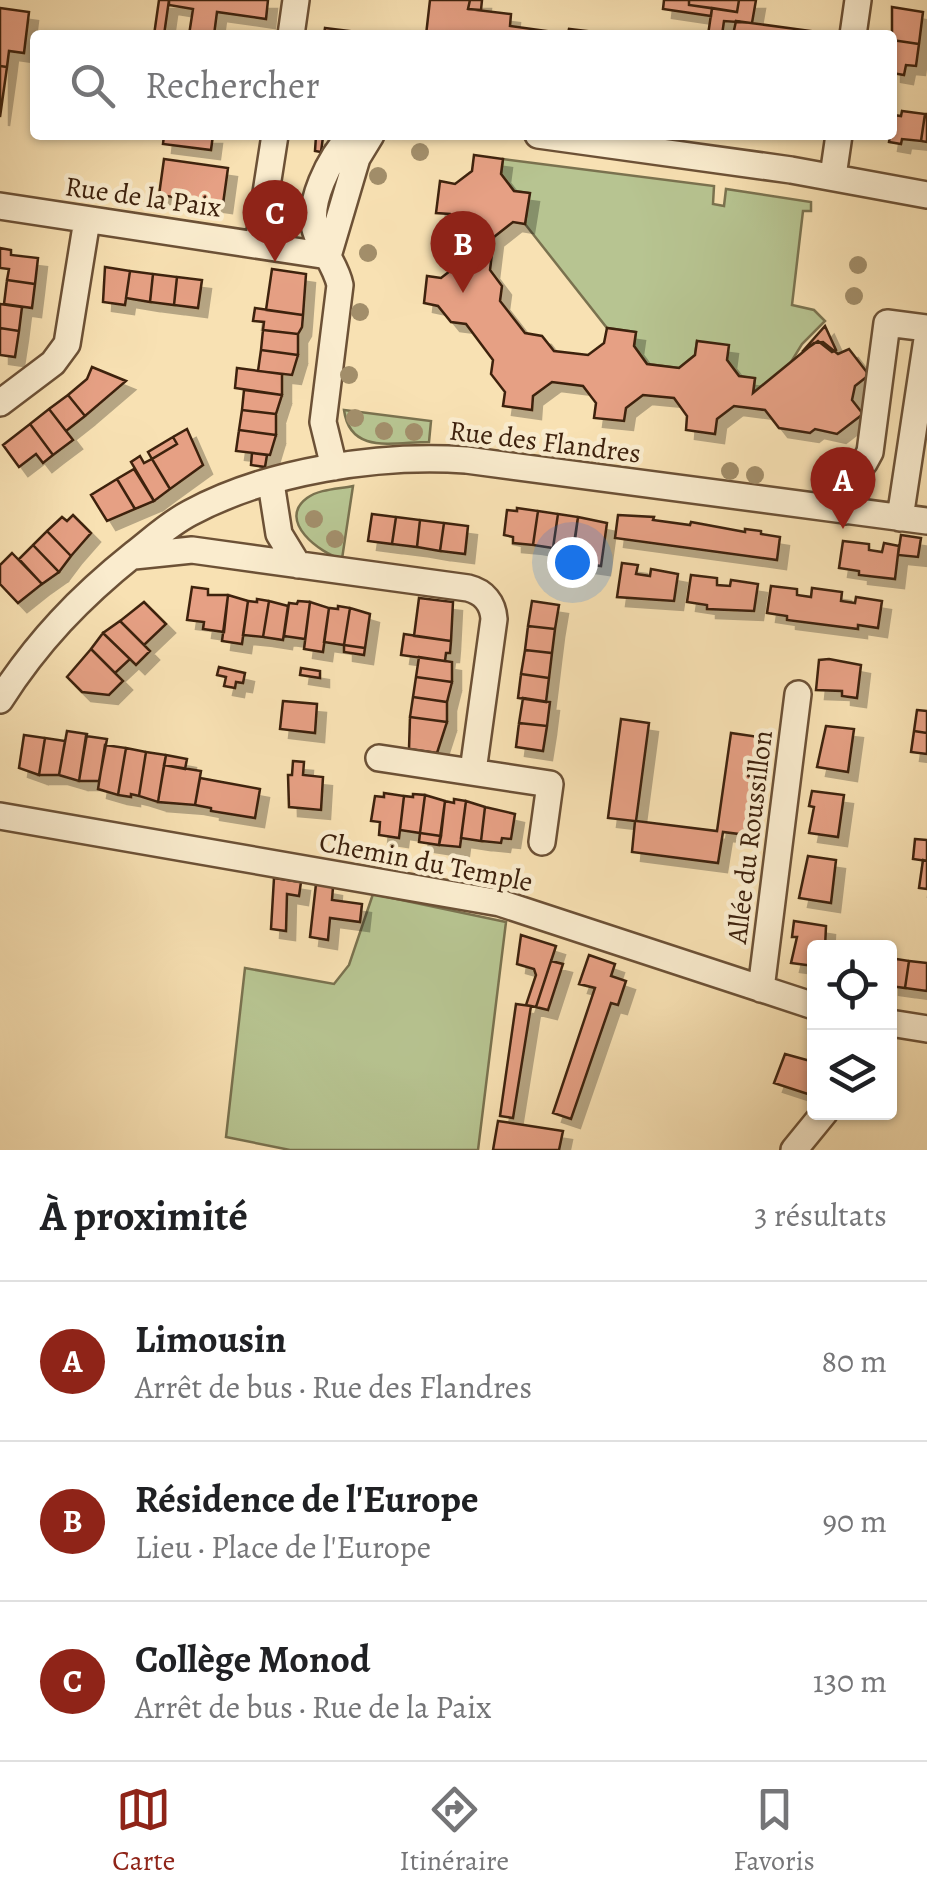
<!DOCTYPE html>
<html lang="fr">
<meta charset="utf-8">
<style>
:root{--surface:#fff;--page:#f2f2f2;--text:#202124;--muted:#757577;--line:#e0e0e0;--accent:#8f2418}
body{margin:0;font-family:Alegreya,serif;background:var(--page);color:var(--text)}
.controls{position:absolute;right:30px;bottom:30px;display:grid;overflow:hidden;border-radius:10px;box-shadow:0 2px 8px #0004}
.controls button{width:90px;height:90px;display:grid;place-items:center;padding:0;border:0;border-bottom:2px solid var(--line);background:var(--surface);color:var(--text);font:50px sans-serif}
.you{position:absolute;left:572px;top:562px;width:35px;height:35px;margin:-25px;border:8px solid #fff;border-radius:50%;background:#1a73e8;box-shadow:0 0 0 15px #1a73e833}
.badge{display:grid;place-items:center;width:65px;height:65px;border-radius:50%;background:var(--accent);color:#fff;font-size:32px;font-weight:700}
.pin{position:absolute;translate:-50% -82px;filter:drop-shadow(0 2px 5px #0008)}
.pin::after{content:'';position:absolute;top:52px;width:35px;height:30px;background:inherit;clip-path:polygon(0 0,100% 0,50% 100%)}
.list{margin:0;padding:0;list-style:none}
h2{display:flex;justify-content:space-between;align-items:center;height:130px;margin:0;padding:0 40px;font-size:42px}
h2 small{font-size:32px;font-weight:400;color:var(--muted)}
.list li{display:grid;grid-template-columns:65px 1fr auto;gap:30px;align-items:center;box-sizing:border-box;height:160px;padding:0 40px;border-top:2px solid var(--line)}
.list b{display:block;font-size:38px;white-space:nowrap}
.list p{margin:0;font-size:32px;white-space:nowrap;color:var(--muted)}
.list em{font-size:32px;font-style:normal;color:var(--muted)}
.icon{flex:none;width:55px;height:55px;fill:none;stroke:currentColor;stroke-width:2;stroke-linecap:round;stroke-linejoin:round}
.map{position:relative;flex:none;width:927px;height:1150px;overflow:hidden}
.search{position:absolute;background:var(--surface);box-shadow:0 2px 8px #0004;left:30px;right:30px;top:30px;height:110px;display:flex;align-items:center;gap:25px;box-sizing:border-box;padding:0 35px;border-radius:10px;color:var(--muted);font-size:38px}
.sheet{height:610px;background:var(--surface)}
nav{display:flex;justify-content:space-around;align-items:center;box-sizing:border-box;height:140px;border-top:2px solid var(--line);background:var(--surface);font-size:28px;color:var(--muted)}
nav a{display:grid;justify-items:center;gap:5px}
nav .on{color:var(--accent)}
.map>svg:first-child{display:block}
</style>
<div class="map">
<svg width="927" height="1150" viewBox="0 0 927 1150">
<defs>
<filter id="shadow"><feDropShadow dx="9" dy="9" stdDeviation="0" flood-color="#0004"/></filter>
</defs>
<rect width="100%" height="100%" fill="#f8e1b3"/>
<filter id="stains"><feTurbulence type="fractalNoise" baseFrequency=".002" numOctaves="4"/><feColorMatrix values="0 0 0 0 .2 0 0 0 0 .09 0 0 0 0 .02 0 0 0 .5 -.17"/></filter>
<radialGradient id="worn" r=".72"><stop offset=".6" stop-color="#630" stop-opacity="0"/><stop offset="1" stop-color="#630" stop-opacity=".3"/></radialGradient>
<!-- green -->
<path fill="#b7c491" stroke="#7a724f" stroke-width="2.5" d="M503,159l211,27 -1,18 11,2 2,-17 85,13v9h-8l-11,94 22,5 11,11 -23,23 -14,23 -35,26 2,-14 -16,-3 -12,-16 -30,-19 -2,14 -16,13 -32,-4 -13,-18 2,-14 -29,-4 -82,-104 4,-31 -15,-2 -13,-17z
M344,410l87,11 -2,21c-35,0 -79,13 -85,-32z
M353,486l-11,73c-21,-5 -66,-38 -35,-61 12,-9 31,-9 46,-12z
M373,894l133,28 -28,228h-188l-64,-13 19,-169 89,16 15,-19z"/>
<!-- building -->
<path fill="#e6a084" stroke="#3d210d" stroke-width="2.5" filter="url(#shadow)" d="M159,0h10l-5,35h-10z
M169,0h99l-2,19 -49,-7 -3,23h-25l4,-26 -24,-4z
M430,0h40l-2,9 43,5 -1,12 58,8 1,-5 51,6h-194z
M470,0h12l-1,10 -13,-1z
M664,0h25v5l23,3 -1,8 -48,-7z
M689,0h50l-2,12 -48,-7z
M739,0h17l-4,23 -28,-2 -2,14h-14l4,-27 25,4z
M892,7l31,5 -4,32 -27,-4z
M0,8l29,4 -5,41 -15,-2 -2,16 -7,-1z
M736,21l75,10v4h-78z
M325,28l33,4v3h-34z
M892,40l27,4 -3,22 -10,-1 -2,10 -12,-2z
M0,66l7,1 -7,50z
M902,111l23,3 -4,27 -19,-2 -1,5 -12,-2 4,-27 8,1z
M925,114h2v28l-6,-1z
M164,135h49l-2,15 -48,-6z
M316,136l7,1 -2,15 -6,-1z
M474,155l29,4 -2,15 13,17 16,2 -5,31 -12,-2 -19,15 -4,33 12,16 -2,15 25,32 17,3 12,15 34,4 16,-12 3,-15 29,4 -2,14 13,18 32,4 16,-13 2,-14 32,4 -2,15 12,16 16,2 -2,15 61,-50 9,-1 15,12 11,-5 20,26 -14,11 -3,14 11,14 -26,20 -22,-5 -5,4 -31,-5 -14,-18 -31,-4 -17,13 -2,15 -29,-4 1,-14 -13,-18 -31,-3 -17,13 -2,13 -30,-3 2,-15 -13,-17 -31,-4 -19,14 -1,14 -29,-4 2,-14 -14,-18 2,-14 -27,-36 -15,-2 -13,-16 -14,-3 3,-27 14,2 18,-14 4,-31 -13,-19 -14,-1 4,-32 15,3 17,-13z
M164,159l64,9 -5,36 -64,-9z
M273,203l13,2 -3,18 -13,-1z
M0,248l11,2v5l27,3 -3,26 -28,-4 2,-11 -9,-1z
M105,267l25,4 -5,34 -22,-3z
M272,269l34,5 -3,41 -37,-5z
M130,271l23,3 -3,28 -24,-4z
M153,274l24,3 -3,28 -24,-3z
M177,277l25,3 -4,28 -24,-3z
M7,280l28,4 -3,24 -28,-4z
M0,304l22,3 -3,24 -19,-3z
M255,308l48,7 -1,12 -4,7 -35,-4 1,-8 -11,-1z
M825,326l11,24 -4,2 -14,-11 -16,11z
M0,328l19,3 -4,26 -15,-2z
M263,330l35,4v21l-37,-5z
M261,350l37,5 -6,20 -34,-4z
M92,367l34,14 -41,35 -17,-21 19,-16z
M237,368l45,6v21l-47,-7z
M244,390l38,5 -6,19 -34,-4z
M68,395l17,21 -19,15 -17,-22z
M49,409l24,31 -20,15 -23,-31z
M242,410l34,4v21l-37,-5z
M30,424l23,31 -10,8 -7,-9 -17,13 -16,-22z
M187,429l16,36 -33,24 -18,-30 25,-15 -4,-7z
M239,430l37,5 -6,20 -34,-4z
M173,437l4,7 -25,15 -4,-7z
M252,453l15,2 -2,12 -14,-2z
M140,456l4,7 8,-4 18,30 -16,12 -23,-39z
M134,469l20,32 -19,8 -18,-30z
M117,479l18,30 -28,12 -16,-26z
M517,508l21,3 -5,34 -20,-2v-6l-9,-2 3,-25 10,1z
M538,511l20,3 -5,34 -20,-3z
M372,514l24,3 -4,27 -24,-3z
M558,514l20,3 -5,33 -20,-2z
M73,515l18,18 -20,23 -24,-25 15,-14 5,4z
M618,515l36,2 -1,3 37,5 1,-3 54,10v-3l16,2v3l19,3 -3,23 -162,-22z
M396,517l24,3 -3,27 -25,-3z
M578,517l29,6 -6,43 -29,-4z
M420,520l24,3 -4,28 -23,-4z
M444,523l24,3 -3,28 -25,-3z
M47,531l24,25 -12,16 -26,-27z
M901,535l20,3 -3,19 -20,-2z
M843,541l26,3v6l13,2 2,-9 15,3 -4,33 -36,-4v-4l-20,-3z
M33,545l26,27 -17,12 -23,-25z
M12,553l30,31 -24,19 -18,-19v-19z
M622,563l16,2 -2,9 14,2 1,-7 27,5 -4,27 -57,-4z
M691,575l26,3v7l13,1 1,-6 27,4 -4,27 -47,-2v-4l-20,-3z
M771,586l26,3v6l14,2 1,-9 30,4 -1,9 14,2 1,-6 26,4 -4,27 -20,-3v4l-71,-9v-4l-20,-3z
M192,587l16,2v6h20l-4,37 -21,-3 1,-7 -17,-2z
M228,595l20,6 -6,43 -20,-3z
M419,598l34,4 -2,39 -37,-5z
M257,599l12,2 -6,36 -20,-2 5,-34 9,1z
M269,601l19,5 -5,34 -20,-3z
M298,601l12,1 -5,37 -21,-3 5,-33 8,1z
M532,601l27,4 -4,24 -27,-3z
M144,602l22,22 -22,21 -24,-24z
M310,602l19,6 -6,44 -19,-3z
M338,606l12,2 -6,37 -20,-3 5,-34 9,1z
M350,608l20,6 -5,34 -21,-3z
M120,621l30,30 -14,14 -33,-32z
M528,626l27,3 -3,24 -27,-3z
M103,633l27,26 -15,14 -24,-24z
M404,634l47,7 -1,12h-4l-1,8 -44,-6z
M344,645l21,3 -1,7 -20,-3z
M91,649l32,32 -14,14 -27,-3 -15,-15z
M525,650l27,3 -3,25 -28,-4z
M419,657l33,5v20l-36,-5z
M829,659l32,6 -4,33 -15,-2v-5l-26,-1 3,-30z
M219,667l26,6 -2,10 -7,-1 -1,6 -11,-2 2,-9 -9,-2z
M301,668l19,3v7l-20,-3z
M521,674l28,4 -3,24 -28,-4z
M416,677l36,5 -5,20 -34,-5z
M413,697l34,5v20l-37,-5z
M523,698l27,4 -3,24 -28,-3z
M283,701l34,3 -2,29 -35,-4z
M917,710l10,1v22l-13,-2z
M410,717l37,5 -10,31 -28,-4z
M621,719l28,4 -13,98 81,10 14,-98 28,4 -12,98 -24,-3 -5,31 -86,-11 3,-31 -27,-3z
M519,723l28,3 -4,25 -27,-4z
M826,726l28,3 -6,43 -31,-5z
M67,731l20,3 -8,47 -20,-6z
M914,731l13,2v21l-16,-2z
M24,735l21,3 -6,37 -20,-7z
M86,736l21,3 -8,42h-20z
M45,738l20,3 -6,34h-20z
M105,745l21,3 -8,47 -20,-6z
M126,748l20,4 -7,44 -8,-2v3l-13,-2z
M146,752l20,3 -8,47 -19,-6z
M166,755l21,4 -2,10 -21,-4z
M293,761l11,1 -1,13 20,2 -2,33 -32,-3 -1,-32h4z
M164,765l37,6 -6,34 -37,-3z
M200,778l60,11 -5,29 -44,-7v-3l-16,-3z
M812,791l32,4 -6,42 -29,-4 5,-26 -5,-1z
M384,793l20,3 -5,42 -20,-3 1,-13 -9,-1 4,-25 9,1z
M413,794l12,1 -5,38 -20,-3 4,-34 9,1z
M425,795l20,6 -4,35 -21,-3z
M454,799l12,2 -6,46 -21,-2 6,-44 9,2z
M466,801l19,6 -4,34 -20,-3z
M485,807l30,7 -4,25 -9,-1 -1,5 -20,-2z
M420,833l21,3 -2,9 -20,-3z
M915,839l12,1v21l-14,-2z
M808,856l28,4 -5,43 -32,-5z
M923,860l4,1v28l-8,-1z
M274,878l27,4 -2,14 -12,-2 -1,37 -15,-2z
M316,884l17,3 -1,13 30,4 -2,18 -30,-4 -2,22 -18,-3z
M794,921l32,5 -1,22h-11v18l-23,-3 6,-26h-5z
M521,935l35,11 -20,61 -10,-2 10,-30 -2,-6 -17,-5z
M589,955l26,9 -4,12 15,5 -8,24 -7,-2 -40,116 -18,-6 42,-125 -16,-4z
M890,958l19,3 -4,27 -15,-2z
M551,961l12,3 -15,46 -12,-3z
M909,961l18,2v28l-22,-3z
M516,1004l15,2 -18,112 -13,-2z
M785,1054l29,8v34l-40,-13z
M498,1121l65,10 -4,19h-66z"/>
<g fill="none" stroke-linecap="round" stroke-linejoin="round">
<!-- minor casing -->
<g stroke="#6c5136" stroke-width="30">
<path id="minor" d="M291,35l5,-35
M853,35l5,-35
M538,135l253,35 136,25
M833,176l6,-41
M0,206l328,50
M258,244l17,-109
M328,256l29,-98 14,-23
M0,403l53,-40 14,-19 20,-124
M334,467l-11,-45 17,-137c-4,-19 -16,-32 -23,-50 -13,-30 14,-79 34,-100
M271,483l8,51 19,31
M846,511l5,-42 13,-6 6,-11 17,-129 40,5
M900,518l27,-179
M134,556l58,-6 276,38c16,4 25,15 26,31l-21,152
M0,700c37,-58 80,-103 134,-146 18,-14 35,-30 56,-41 78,-42 188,-59 276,-53l461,61
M379,758l171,26 -8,58
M0,816l500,87 314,103
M761,989l37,-295
M890,1023l37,6
M794,1150l31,-38"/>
</g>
<!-- minor -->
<use href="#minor" stroke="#faecce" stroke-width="25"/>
</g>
<!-- trees -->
<g fill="#a28e6a">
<circle cx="420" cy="152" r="9"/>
<circle cx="378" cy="176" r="9"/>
<circle cx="368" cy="253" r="9"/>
<circle cx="858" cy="265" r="9"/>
<circle cx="854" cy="296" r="9"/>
<circle cx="360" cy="312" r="9"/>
<circle cx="349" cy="375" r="9"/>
<circle cx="355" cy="418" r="9"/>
<circle cx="384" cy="431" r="9"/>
<circle cx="414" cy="432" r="9"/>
<circle cx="730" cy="471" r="9"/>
<circle cx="755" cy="475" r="9"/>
<circle cx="825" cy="481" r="9"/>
<circle cx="314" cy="519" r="9"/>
<circle cx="335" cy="539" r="9"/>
</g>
<g text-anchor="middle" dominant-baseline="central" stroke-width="9" stroke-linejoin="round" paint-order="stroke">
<!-- street labels -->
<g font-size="28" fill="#3d210d" stroke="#faecce">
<text transform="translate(143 197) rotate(8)">Rue de la Paix</text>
<text transform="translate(545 442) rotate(7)">Rue des Flandres</text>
<text transform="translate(750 837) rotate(-83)">Allée du Roussillon</text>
<text transform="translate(426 862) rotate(11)">Chemin du Temple</text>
</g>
</g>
<rect width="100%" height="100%" filter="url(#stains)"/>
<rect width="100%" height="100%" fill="url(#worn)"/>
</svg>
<div class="controls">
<button><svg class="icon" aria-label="locate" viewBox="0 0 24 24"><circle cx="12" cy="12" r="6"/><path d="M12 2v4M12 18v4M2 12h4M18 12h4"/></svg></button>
<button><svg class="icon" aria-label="layers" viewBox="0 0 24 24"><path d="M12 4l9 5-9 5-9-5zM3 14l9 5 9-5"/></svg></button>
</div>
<div class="you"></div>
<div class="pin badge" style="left:843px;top:529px">A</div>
<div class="pin badge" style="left:463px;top:293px">B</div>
<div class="pin badge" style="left:275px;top:262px">C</div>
<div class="search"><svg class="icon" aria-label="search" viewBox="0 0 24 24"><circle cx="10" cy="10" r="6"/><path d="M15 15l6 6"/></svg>Rechercher</div>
</div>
<section class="sheet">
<h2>À proximité<small>3 résultats</small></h2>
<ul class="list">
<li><span class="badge">A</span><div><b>Limousin</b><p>Arrêt de bus · Rue des Flandres</p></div><em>80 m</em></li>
<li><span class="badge">B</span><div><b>Résidence de l'Europe</b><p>Lieu · Place de l'Europe</p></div><em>90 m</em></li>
<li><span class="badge">C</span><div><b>Collège Monod</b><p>Arrêt de bus · Rue de la Paix</p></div><em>130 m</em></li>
</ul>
</section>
<nav>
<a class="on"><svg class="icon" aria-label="map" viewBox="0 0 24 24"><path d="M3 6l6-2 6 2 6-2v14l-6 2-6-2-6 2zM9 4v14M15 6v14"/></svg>Carte</a>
<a><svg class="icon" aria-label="directions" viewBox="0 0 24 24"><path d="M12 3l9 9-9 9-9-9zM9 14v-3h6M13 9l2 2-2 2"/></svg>Itinéraire</a>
<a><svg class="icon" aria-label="saved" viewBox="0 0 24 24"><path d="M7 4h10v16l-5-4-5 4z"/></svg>Favoris</a>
</nav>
